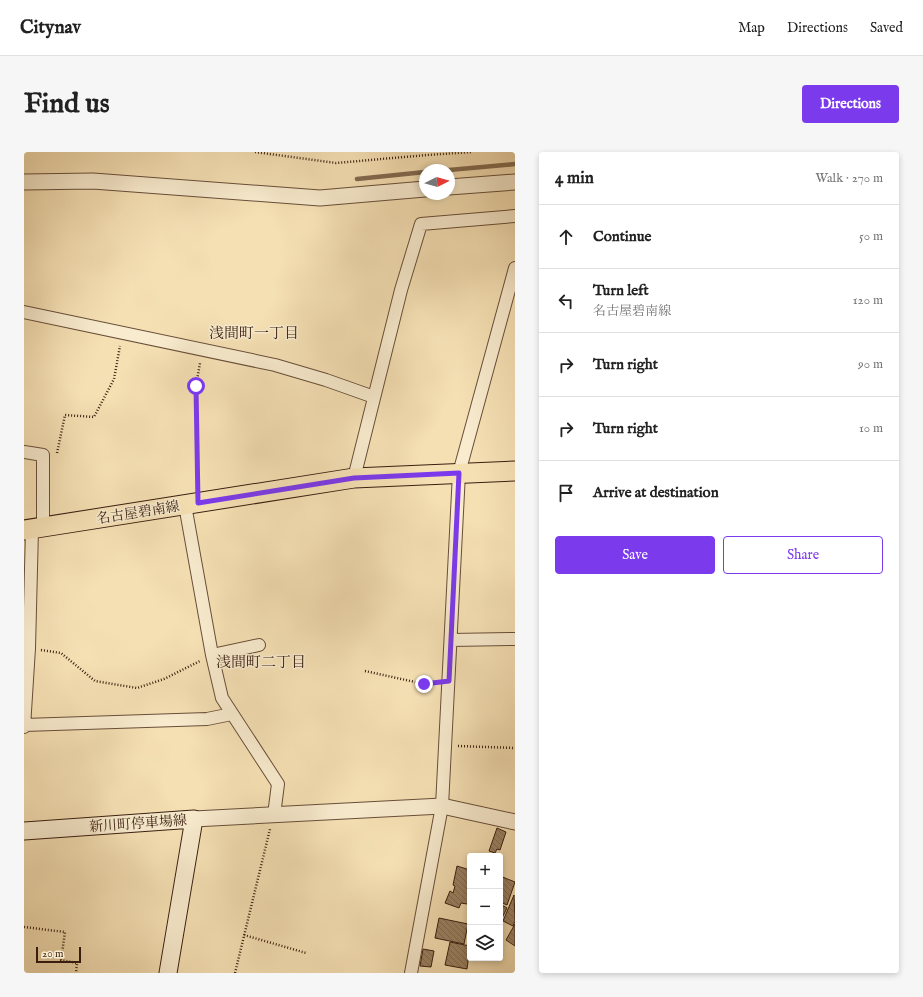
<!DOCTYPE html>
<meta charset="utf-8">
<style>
:root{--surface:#fff;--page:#f6f6f6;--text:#222;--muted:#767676;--line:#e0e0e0;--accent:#7c3aed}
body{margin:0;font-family:"IM FELL English","Noto Serif JP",serif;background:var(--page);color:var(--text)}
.controls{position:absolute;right:12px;bottom:12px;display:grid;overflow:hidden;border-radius:4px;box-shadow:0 2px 6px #0003}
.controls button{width:36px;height:36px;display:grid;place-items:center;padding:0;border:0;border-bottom:1px solid var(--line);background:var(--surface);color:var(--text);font:20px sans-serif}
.compass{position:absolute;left:395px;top:12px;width:36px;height:36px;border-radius:50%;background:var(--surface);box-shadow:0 2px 6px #0003;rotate:84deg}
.scale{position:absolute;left:12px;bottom:10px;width:45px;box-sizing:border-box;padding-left:4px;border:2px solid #391e10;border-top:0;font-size:11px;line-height:14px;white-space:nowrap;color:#391e10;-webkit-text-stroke:3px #f8ebce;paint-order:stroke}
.stop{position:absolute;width:12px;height:12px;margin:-9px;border:3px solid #7c3aed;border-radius:50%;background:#fff}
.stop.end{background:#7c3aed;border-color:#fff;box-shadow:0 1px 4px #0008}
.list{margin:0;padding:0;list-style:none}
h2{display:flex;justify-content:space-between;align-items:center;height:52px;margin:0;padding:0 16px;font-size:17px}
h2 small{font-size:13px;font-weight:400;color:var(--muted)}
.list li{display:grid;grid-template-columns:26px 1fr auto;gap:12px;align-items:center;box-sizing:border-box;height:64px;padding:0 16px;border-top:1px solid var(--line)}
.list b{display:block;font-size:15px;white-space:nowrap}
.list p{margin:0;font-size:13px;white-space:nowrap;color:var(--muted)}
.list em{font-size:13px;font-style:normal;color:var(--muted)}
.actions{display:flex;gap:8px;padding:12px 16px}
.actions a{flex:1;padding:9px 0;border:1px solid var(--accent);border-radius:4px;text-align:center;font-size:14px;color:var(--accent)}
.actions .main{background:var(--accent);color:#fff}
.icon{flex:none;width:22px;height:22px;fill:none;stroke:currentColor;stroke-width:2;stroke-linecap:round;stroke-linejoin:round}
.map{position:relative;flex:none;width:491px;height:821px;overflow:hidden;border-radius:4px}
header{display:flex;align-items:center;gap:24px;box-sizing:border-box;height:56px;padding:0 20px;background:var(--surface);border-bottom:1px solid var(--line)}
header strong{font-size:19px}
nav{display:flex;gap:22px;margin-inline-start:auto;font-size:14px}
.intro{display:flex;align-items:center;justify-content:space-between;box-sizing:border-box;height:96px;padding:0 24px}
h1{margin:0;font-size:28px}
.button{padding:10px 18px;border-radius:4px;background:var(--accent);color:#fff;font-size:14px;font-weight:700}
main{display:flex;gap:24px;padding:0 24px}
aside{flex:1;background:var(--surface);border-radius:4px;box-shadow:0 2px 6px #0003}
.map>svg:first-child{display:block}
</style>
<header>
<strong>Citynav</strong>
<nav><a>Map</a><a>Directions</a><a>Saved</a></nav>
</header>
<div class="intro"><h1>Find us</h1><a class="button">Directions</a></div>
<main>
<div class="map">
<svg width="491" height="821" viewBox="0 0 491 821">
<defs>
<pattern id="building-back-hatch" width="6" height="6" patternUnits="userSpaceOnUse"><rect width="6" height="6" fill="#9b8365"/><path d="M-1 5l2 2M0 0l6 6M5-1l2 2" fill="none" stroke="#7f6b52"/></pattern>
</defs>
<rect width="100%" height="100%" fill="#f5e0b4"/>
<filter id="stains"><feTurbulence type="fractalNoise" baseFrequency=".005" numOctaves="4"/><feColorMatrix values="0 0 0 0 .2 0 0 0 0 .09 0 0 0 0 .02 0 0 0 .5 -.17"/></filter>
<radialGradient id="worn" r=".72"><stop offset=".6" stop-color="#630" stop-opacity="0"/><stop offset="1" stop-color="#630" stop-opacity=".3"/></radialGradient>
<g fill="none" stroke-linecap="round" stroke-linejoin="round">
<!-- stream -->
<path stroke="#836b51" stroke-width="4.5" d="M425,18l66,-6
M333,27l68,-7"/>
</g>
<!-- building -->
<path fill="url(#building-back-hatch)" stroke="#391e10" d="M473,676l9,4 -6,18 -3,-1 -2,4 -6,-2z
M433,714l13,4v32l-2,-1 -1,3 -6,-1 -2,5 -14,-5 5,-12 3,2 2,-7 -2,-1z
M476,724l15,6 -8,23 -7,-3z
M490,743l1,26 -2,5 -10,-5z
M478,753l5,3 -6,12 -1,-1v-11z
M415,766l29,6 -4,20 -29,-6z
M491,772v22l-9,-6z
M426,790l20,4 -3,23 -22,-4z
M399,797l11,2 -3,16 -11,-1z"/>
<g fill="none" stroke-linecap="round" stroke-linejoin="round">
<!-- minor casing -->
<g stroke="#684e39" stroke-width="14">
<path id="minor" d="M0,160l251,53 51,15 48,17
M0,300l19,3v73
M330,326l47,-188 20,-66 94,-8
M161,353l27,150 10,43 56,86 -4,31
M427,488l64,-1
M188,503l47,-10
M0,573l183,-6 25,-5
M0,575l5,-79 3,-119
M387,821l31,-167 17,-333 56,-205"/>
</g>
<!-- tertiary casing -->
<g stroke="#684e39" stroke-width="17">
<path id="tertiary" d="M0,30l69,-1 227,17 105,-9
M425,35l66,-5
M170,667l248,-13 73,16"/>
</g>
<!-- secondary casing -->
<g stroke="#391e10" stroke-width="19">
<path id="secondary" d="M0,679l170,-12 -26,154"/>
</g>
<!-- primary casing -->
<g stroke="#391e10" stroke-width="21">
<path id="primary" d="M0,378l330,-52 161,-7"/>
</g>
<!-- path -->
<path stroke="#391e10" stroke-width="2.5" stroke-dasharray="1 2" stroke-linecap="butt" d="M231,0l81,11 91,-8 45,-3
M33,301l8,-38 29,2 20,-38 6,-33
M174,335l-2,-101 4,-23
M17,498l20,3 34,28 42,7 27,-9 36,-18
M341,519l59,13 12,-2
M434,594l57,2
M0,775l41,5 -4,28 16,3 -1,10
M220,783l62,18
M211,821l35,-144"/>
<!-- minor -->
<use href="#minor" stroke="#f8ebce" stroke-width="12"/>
<!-- tertiary -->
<use href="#tertiary" stroke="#f8ebce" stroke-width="15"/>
<!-- secondary -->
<use href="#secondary" stroke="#f8ebce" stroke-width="17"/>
<!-- primary -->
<use href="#primary" stroke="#f5e0b4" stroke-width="19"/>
</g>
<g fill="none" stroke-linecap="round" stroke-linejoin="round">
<!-- route -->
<path stroke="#7c3aed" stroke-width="5" d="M172,234l2,117 156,-25 105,-5 -10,208 -25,3"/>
</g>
<g text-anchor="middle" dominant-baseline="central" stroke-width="3" stroke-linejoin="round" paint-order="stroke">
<!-- street labels -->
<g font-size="14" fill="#391e10" stroke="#f8ebce">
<text transform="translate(114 361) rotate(-9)">名古屋碧南線</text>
<text transform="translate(114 672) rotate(-4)">新川町停車場線</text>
</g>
<!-- neighbourhood labels -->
<g font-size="15" fill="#391e10" stroke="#f8ebce">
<text x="230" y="181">浅間町一丁目</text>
<text x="237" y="510">浅間町二丁目</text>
</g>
</g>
<rect width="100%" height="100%" filter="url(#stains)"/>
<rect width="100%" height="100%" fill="url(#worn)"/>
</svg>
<div class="controls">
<button>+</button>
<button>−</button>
<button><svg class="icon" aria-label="layers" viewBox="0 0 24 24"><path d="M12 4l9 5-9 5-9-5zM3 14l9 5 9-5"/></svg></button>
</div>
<svg class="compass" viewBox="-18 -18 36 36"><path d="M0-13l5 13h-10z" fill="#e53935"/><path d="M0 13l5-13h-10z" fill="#767676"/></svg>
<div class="scale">20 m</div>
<div class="stop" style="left:172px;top:234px"></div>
<div class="stop end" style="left:400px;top:532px"></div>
</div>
<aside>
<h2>4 min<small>Walk · 270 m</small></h2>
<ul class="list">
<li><svg class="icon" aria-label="ahead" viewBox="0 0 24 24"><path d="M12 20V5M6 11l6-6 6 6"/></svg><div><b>Continue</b></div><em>50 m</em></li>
<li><svg class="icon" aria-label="left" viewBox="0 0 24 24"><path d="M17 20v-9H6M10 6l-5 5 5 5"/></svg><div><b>Turn left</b><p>名古屋碧南線</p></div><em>120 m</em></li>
<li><svg class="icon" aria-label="right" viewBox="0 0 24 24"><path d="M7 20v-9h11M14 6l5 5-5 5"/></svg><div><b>Turn right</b></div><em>90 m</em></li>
<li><svg class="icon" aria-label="right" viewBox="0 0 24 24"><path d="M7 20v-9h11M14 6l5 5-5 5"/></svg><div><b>Turn right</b></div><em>10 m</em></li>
<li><svg class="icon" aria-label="arrive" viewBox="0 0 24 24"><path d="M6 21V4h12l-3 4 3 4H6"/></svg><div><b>Arrive at destination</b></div></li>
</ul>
<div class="actions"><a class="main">Save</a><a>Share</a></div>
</aside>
</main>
